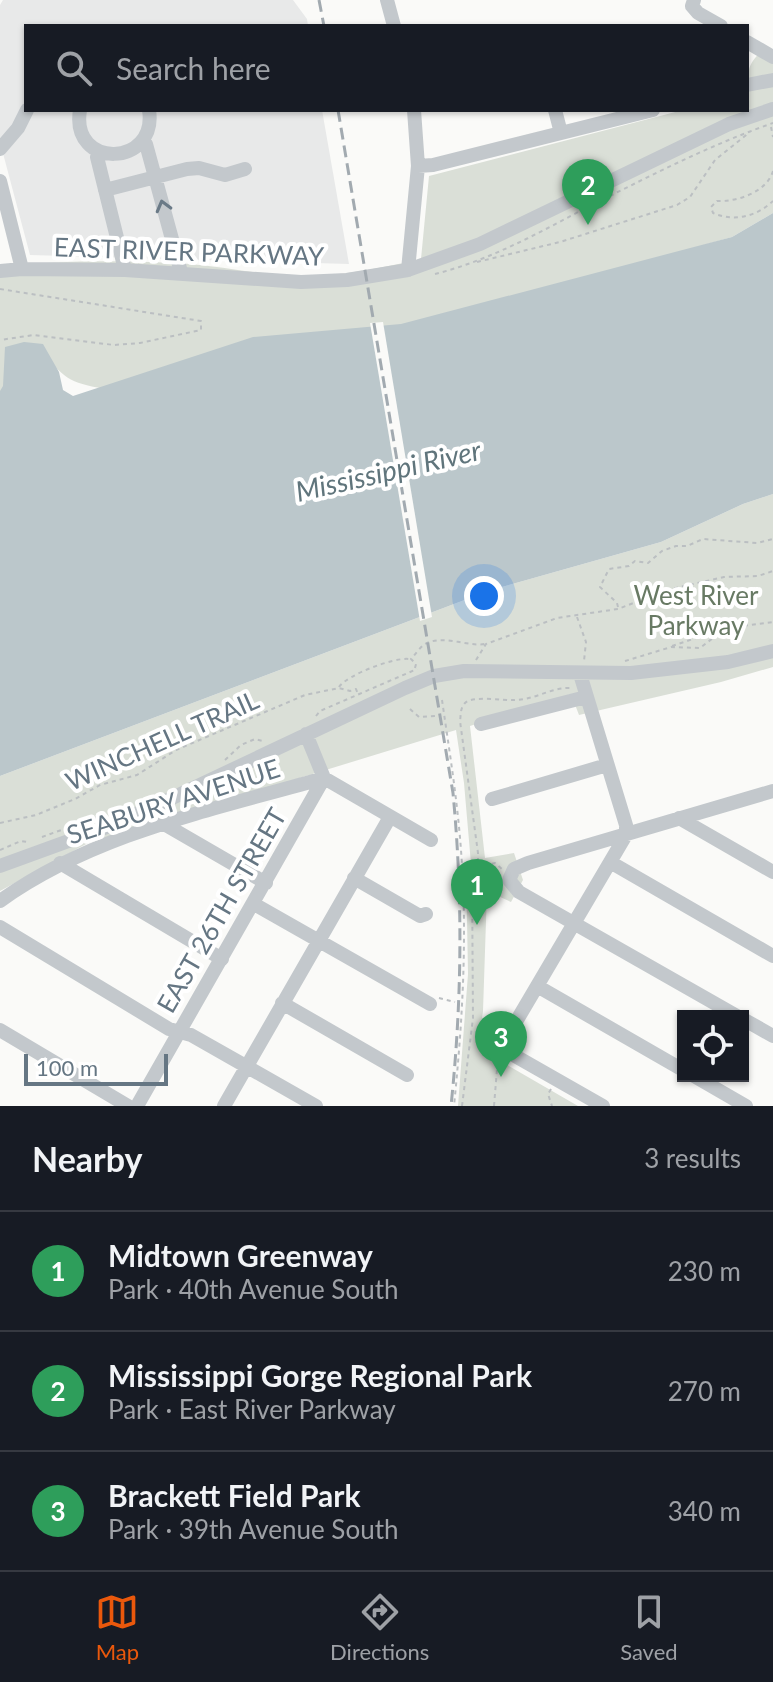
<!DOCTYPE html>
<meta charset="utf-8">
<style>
:root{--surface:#171b24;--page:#20242c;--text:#f1f3f6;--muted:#9ea1a6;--line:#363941;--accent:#ea580c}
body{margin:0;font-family:Lato,sans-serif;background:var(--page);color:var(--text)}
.controls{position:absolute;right:24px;bottom:24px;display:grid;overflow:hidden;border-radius:0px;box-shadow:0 2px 6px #0004}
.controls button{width:72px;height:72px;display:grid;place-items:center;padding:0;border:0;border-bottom:2px solid var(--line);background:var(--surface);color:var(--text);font:40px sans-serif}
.scale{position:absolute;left:24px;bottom:20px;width:144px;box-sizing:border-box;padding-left:8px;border:4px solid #657683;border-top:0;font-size:22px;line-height:28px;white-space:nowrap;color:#657683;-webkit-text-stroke:6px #fff;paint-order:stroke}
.you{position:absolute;left:484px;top:596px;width:28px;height:28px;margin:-20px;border:6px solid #fff;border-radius:50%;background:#1a73e8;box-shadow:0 0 0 12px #1a73e833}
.badge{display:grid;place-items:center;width:52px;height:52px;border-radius:50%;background:var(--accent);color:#fff;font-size:26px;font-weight:700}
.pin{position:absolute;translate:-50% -66px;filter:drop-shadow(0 2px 4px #0008)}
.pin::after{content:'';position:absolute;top:42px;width:28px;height:24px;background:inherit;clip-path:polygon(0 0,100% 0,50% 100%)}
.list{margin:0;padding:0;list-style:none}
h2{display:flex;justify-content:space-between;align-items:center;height:104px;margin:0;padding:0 32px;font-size:34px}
h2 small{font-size:26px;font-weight:400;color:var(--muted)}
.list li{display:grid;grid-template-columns:52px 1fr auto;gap:24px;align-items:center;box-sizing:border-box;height:120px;padding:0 32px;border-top:2px solid var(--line)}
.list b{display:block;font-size:30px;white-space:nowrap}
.list p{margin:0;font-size:26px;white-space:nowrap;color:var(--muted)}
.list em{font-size:26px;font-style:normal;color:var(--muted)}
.icon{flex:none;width:44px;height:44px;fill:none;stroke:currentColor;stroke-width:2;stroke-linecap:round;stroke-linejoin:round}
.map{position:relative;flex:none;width:773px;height:1106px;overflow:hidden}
.search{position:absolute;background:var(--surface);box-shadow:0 2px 6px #0004;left:24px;right:24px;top:24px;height:88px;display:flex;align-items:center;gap:20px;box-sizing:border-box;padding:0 28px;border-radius:0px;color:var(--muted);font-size:30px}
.sheet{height:464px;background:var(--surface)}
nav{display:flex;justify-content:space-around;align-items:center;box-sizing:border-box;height:112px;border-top:2px solid var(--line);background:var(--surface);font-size:22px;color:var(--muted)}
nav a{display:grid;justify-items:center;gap:4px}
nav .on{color:var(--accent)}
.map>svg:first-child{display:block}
</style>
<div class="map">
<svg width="773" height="1106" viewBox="0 0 773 1106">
<rect width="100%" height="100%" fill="#fafaf8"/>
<!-- built -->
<path fill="#e8e9e9" d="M3,0h290l14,19 1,7h-282v84h296l27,154 -319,-9 -30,-113v-137z"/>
<!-- green -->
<path fill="#dadfd7" d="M765,50l8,3v160l-41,24 -324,92 -298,61c-37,-7 -45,-8 -67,-39l-43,58v-142c62,-7 127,-7 190,-3 46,4 93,16 140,11 30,-3 61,-9 91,-16l8,-83 254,-66h64c0,-23 -5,-47 18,-60z
M773,494v173l-52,15 -142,33 -8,-21 -101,32 15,132 29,-5 9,27 -12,22 -24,-11 -4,120 -5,37 100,58h-120l10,-132 -2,-108 5,-2 -7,-81 -8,-53 -368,113 -88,48v-115l491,-186 170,-48 82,-38z"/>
<!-- water -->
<path fill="#bbc7cb" d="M773,213v281l-30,10 -82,38 -170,48 -491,186v-385l3,-5 2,-39 19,-5 19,2 16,28 4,18 10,6 180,-59 148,-13 331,-87z"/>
<!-- pier -->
<path fill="#fafaf8" d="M383,322l49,295 -12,4 -50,-298z"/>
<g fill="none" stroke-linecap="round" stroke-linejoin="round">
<!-- path -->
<path stroke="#bbbfc2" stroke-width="2" stroke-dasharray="4 4" stroke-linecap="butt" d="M771,127l2,10
M773,171c-6,21 -36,31 -56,30l-6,6 2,6c21,9 43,4 60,-12
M477,262l83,-20 117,-37 13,-8 25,-37 35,-28
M435,274c52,-13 100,-39 147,-64 62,-31 125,-64 191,-87
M0,289l201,32v9l-61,13 -26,2 -80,-10 -34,5
M618,607l-1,-4 -17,-16 9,-18 20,-3 6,-5 13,2 14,-12 14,-5h11l16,-7 54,4 16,-4
M577,617l9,25 -2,19
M672,646l51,-17
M476,660l10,-16 71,-26 61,-9 49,-19 57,-13 34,-1 15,-5
M625,661l46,-14 29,1 26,-20 47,-6
M415,668l1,-4 -5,-5c4,-4 9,-12 14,-15 19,-10 41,3 60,0
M339,687c8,-12 55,-30 70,-28
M442,700c8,55 17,110 20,166 5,80 0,160 -8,240
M410,709l9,8 17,-1
M316,716l4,-5 97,-42
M225,760l16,-15 14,-6 8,2
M0,823l36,-8 39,-16 25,-14 37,-10 39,-25 129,-55 34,-7 11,3 6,-2 2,5
M42,837l69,-25
M0,850l21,-9 7,1
M474,888h12l1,-23 8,-2 7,6
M439,998l16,4
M551,1089l-3,5 4,12
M462,1106l11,-88 -1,-140 6,-4v-21l-18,-132c1,-6 0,-13 5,-18 8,-8 38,-2 50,-3 19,0 37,-13 56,-12
M494,1106l4,-49"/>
<!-- minor -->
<path stroke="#c3c8cc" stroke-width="14" d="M387,0l7,26
M694,0l-2,6 6,7 23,13
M747,42l26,15
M747,85l26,-5
M80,110c-10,60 78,57 69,0
M555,110l6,23
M142,141l4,3 35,128
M0,149l18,-21 9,-18
M100,152l-3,5 28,113
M418,166l15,-1 220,-55
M0,181l22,88
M105,190l82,-21 12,-1 26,7 20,-6
M408,270l10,-104 -4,-56
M0,271l22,-2 103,1 176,12 46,-2 61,-10 72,-26 249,-120 44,-15
M580,674l46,151v10l-119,202 -2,9 5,7 93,53
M481,724l105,-27
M492,799l115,-34
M679,818l94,54
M164,824l102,59
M610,862l163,94
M60,863l162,96
M0,866l107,-39 61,-27 237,-112 29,-12 30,-5 167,2 97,-11 45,-11
M354,878l66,38 6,-2
M0,901c95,-68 213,-91 324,-123l107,62
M254,904l176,100
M0,927l169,102 22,6 125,71
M537,986l146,84
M282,1003l125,72
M737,1016l-218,-124 -10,-12 5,-11 14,-6 245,-72
M743,1019l30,17
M0,1030l128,76
M694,1076l52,30
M137,1106l187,-328 -18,-44
M224,1106l166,-289"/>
<!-- rail -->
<path stroke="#a2aab0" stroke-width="3" stroke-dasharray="12 6" stroke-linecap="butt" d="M319,0l5,26
M338,110l115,683c10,105 9,208 -2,313"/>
</g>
<!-- one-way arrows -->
<defs><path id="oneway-chevron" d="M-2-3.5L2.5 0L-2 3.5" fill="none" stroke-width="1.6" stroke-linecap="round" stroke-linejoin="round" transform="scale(2)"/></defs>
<use stroke="#6a7a87" href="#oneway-chevron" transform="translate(163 206) rotate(-105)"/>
<g text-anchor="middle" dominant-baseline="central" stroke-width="8" stroke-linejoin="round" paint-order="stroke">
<!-- street labels -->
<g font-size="26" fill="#657683" stroke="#fff">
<text transform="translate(189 251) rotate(2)">EAST RIVER PARKWAY</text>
<text transform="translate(162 740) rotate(-24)">WINCHELL TRAIL</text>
<text transform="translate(173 801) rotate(-18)">SEABURY AVENUE</text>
<text transform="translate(221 910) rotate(-60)">EAST 26TH STREET</text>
</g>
<!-- park labels -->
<g font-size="26" fill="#687a64" stroke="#fff">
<text x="696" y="595">West River<tspan x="696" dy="30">Parkway</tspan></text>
</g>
<!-- water labels -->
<g font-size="28" font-style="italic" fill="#60757c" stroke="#fff">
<text transform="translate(388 470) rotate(-13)">Mississippi River</text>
</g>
</g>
</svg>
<div class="controls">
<button><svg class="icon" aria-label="locate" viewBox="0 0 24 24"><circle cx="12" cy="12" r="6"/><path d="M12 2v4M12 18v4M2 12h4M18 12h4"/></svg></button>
</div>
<div class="scale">100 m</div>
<div class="you"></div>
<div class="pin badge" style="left:477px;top:925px;background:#2e9e5b">1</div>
<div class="pin badge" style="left:588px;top:225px;background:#2e9e5b">2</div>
<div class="pin badge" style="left:501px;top:1077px;background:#2e9e5b">3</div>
<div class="search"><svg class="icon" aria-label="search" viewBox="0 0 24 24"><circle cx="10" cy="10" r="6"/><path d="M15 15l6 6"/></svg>Search here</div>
</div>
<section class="sheet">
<h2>Nearby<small>3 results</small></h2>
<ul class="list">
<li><span class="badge" style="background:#2e9e5b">1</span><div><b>Midtown Greenway</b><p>Park · 40th Avenue South</p></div><em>230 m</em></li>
<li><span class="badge" style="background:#2e9e5b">2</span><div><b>Mississippi Gorge Regional Park</b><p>Park · East River Parkway</p></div><em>270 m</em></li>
<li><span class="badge" style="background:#2e9e5b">3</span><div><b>Brackett Field Park</b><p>Park · 39th Avenue South</p></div><em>340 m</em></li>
</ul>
</section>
<nav>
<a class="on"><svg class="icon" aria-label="map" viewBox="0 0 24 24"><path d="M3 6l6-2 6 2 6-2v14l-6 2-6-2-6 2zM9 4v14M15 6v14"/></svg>Map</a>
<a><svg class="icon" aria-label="directions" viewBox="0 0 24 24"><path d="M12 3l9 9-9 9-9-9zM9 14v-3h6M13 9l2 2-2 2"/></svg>Directions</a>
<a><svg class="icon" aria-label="saved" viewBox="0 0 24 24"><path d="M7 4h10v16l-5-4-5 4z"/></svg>Saved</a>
</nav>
